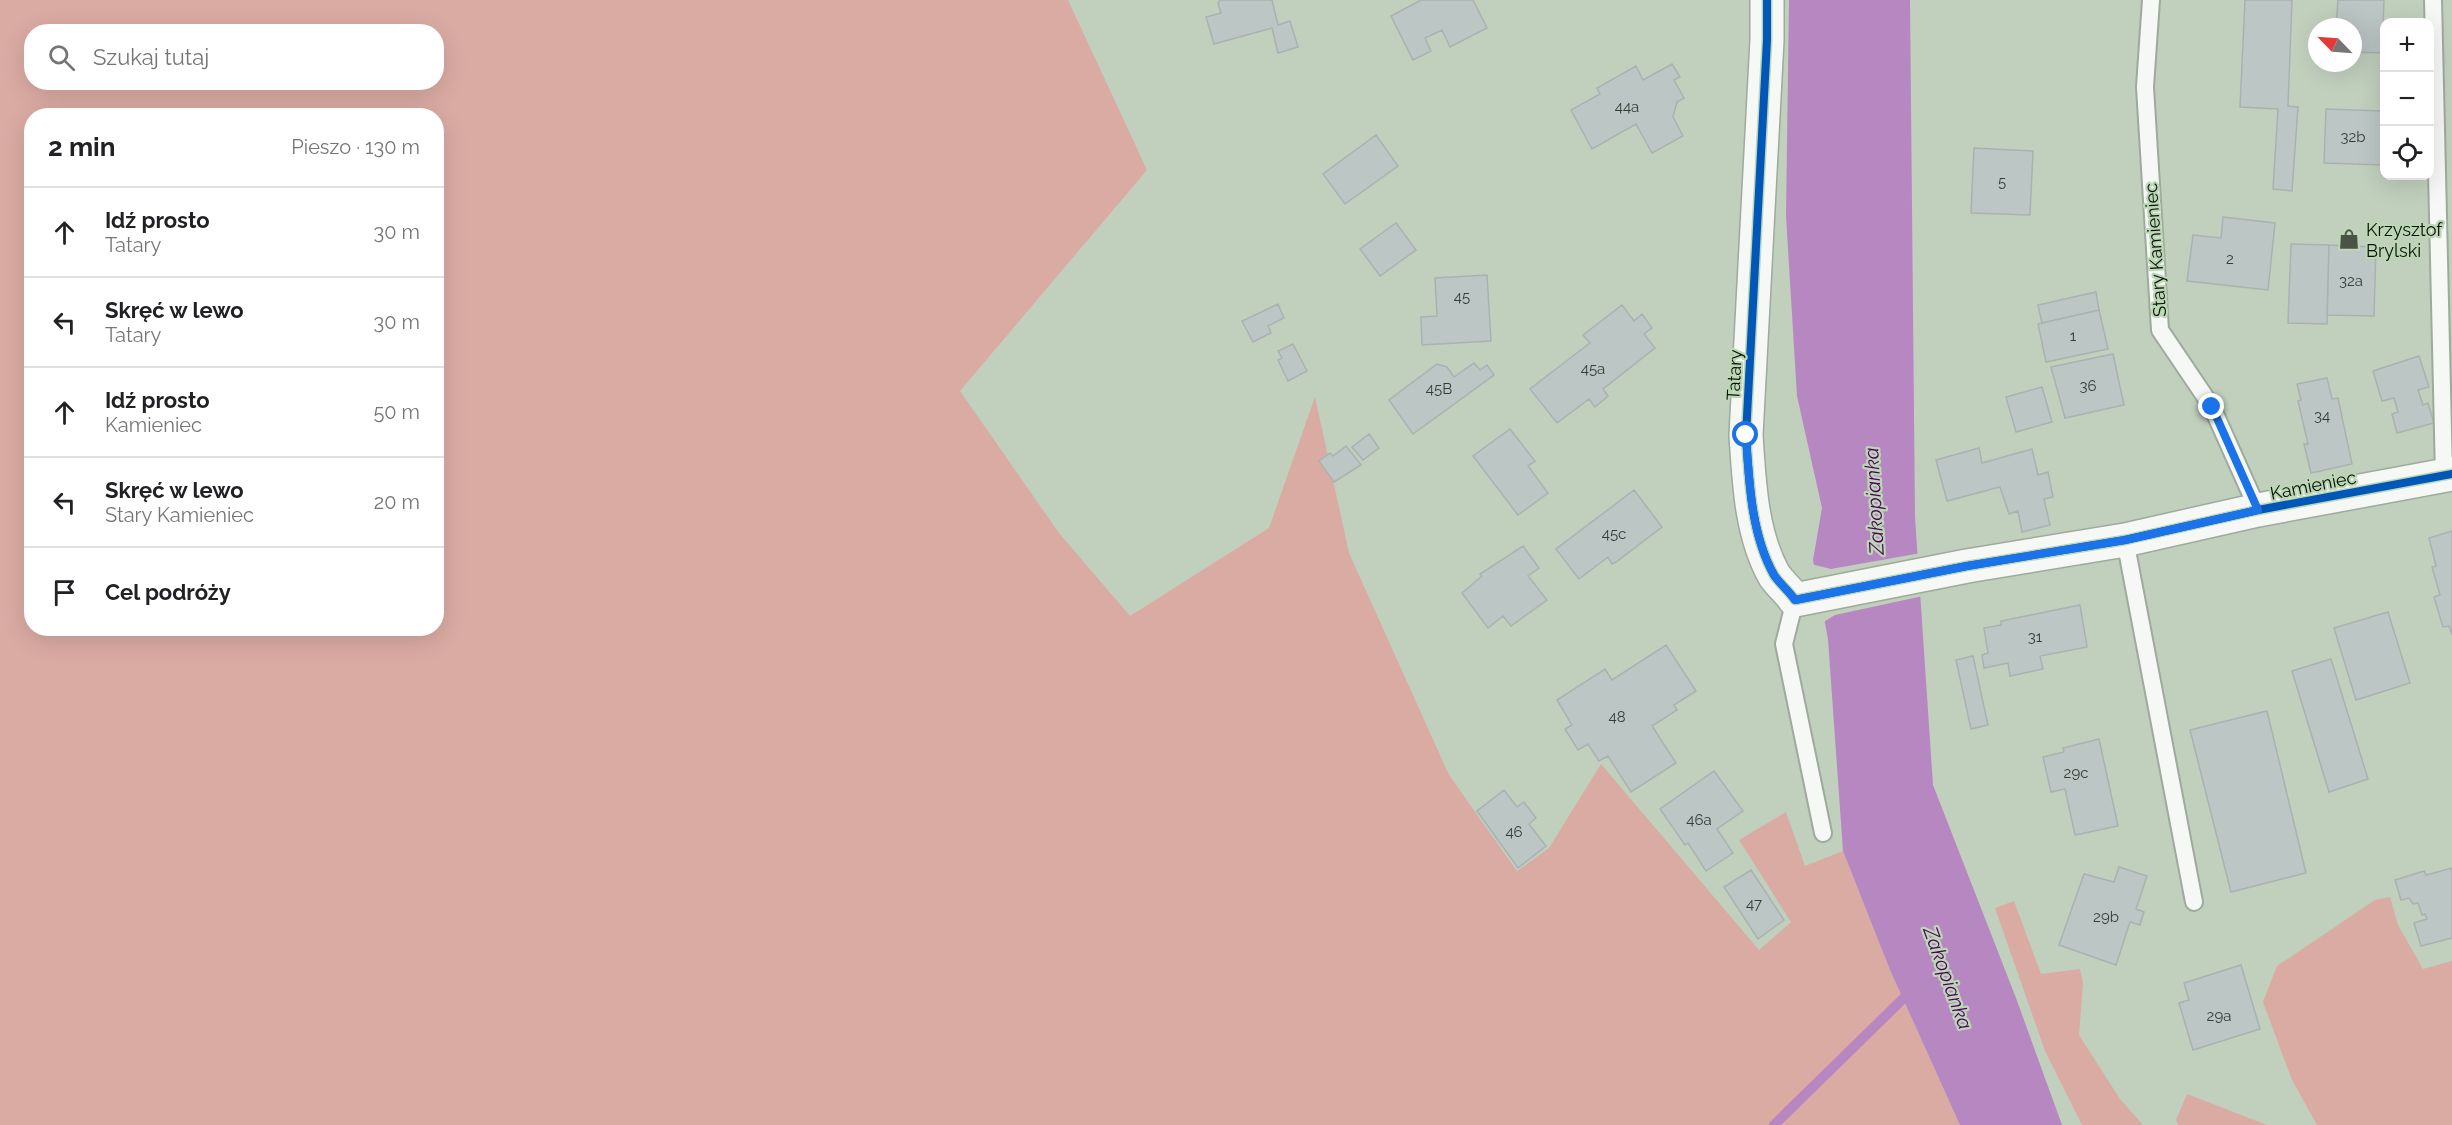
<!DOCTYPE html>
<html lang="pl">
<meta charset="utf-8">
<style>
:root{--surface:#fff;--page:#f2f2f2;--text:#202124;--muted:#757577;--line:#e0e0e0}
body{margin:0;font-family:Raleway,sans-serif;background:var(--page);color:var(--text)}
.controls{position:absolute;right:18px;top:18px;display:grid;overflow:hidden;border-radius:12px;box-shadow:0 6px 24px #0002}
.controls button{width:54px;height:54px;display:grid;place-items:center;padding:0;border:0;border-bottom:2px solid var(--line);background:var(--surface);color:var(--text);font:30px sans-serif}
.compass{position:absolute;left:2308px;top:18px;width:54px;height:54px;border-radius:50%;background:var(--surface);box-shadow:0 6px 24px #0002;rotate:295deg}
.stop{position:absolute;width:18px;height:18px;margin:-14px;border:4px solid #1a73e8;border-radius:50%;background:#fff}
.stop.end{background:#1a73e8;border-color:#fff;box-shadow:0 2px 6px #0008}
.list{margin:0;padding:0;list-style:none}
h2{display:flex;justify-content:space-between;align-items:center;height:78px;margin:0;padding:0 24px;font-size:26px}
h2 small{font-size:20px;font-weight:400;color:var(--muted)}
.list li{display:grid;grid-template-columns:39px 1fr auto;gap:18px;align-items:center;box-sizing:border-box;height:90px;padding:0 24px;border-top:2px solid var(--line)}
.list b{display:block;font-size:22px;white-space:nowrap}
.list p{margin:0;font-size:20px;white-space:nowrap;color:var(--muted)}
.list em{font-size:20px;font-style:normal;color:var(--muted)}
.icon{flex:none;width:33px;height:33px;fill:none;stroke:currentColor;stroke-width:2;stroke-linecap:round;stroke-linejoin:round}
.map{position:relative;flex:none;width:2452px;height:1125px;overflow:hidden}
.search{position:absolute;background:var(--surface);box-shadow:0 6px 24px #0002;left:24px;top:24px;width:420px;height:66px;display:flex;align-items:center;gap:15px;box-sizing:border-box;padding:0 21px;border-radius:24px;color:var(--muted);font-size:22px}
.panel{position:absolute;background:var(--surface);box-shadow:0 6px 24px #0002;left:24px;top:108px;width:420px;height:528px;border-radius:24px}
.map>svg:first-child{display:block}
</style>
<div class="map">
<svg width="2452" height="1125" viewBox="0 0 2452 1125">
<rect width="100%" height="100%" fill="#c1cfbd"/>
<!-- green -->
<path fill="#daaba3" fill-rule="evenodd" d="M0,0h1068l79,170 -187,221 99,142 71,83 139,-88 46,-131 34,156 100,222 68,96 32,-23 52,-84 158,186 32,-28 -52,-82 47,-28 19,54 38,-15 47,119 70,155h-1960zM32,32h404v50h-404zM32,116h404v512h-404z
M2390,897l8,28 25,44 29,-8v164h-135l-25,-45 -29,-78 14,-36 98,-66z
M2014,901l27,73 39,-5 3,14 -4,52 41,64 23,26h-61l-37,-74 -50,-143z
M2187,1094l80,31h1h-90l-2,-5z"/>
<!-- water -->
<path fill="#b787c2" d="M1789,0h121l5,517 18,268 83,213 46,127h-102l-70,-155 -47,-119 -15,-212 -15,-79 9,-52 -25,-112 -11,-180z"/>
<!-- pier -->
<path fill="#c1cfbd" d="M1921,553l2,43 -88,19 -13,8 -11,-59 20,5z"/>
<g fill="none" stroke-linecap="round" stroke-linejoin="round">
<!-- stream -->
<path stroke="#b787c2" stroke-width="10" d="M1774,1125l139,-136"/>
</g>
<!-- building -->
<path fill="#bcc6c5" stroke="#a9b2b0" stroke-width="1.5" d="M1220,0h52l6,25 12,-4 8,26 -20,6 -6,-25 -58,16 -8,-27 15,-4 -3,-10z
M1421,0h52l14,28 -37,19 -8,-17 -17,8 6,13 -18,9 -22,-44z
M2245,0h47l-4,106 10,1 -6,84 -19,-2 5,-80 -38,-2z
M2338,0h46l-2,53 -29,-1v-25h-17z
M1672,64l8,13 -6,3 10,18 -7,4 -4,15 10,19 -31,17 -16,-29 -44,25 -21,-39 29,-16 -3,-6 39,-22 7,14z
M2326,109l56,2v54l-58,-2z
M1376,135l22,31 -53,38 -22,-30z
M1974,148l59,3 -3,64 -59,-2z
M2223,217l52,6 -7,67 -81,-9 6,-46 28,3z
M1396,223l20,27 -36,26 -20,-27z
M2291,244l38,1 -2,79 -39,-1z
M2329,245l47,2 -2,69 -47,-1z
M1487,275l4,66 -69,4 -1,-28 16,-1 -2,-38z
M2096,292l3,18 -57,13 -4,-18z
M1278,304l6,14 -16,8 3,7 -18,9 -11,-21z
M1622,305l12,16 8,-7 10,14 -8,6 11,14 -52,41 5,7 -13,11 -6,-8 -32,24 -27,-34 60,-46 -7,-8z
M2099,310l9,39 -62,13 -8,-38z
M1293,344l14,27 -19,10 -10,-21 4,-2 -4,-7z
M2113,354l11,51 -59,13 -14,-51z
M2419,356l10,31 -11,3 5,15 5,-2 6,20 -37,10 -5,-19 6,-2 -4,-14 -12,3 -9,-30z
M1474,363l6,7 7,-5 7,10 -81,59 -24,-34 48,-36 10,3 7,10z
M2327,378l5,21 6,-1 14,66 -41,9 -7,-29h4l-10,-43 3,-1 -4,-16z
M2042,387l10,35 -36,10 -10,-35z
M1510,429l25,32 -7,5 20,27 -30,22 -45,-59z
M1369,434l10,14 -16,12 -11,-13z
M1346,446l15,19 -27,17 -15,-21 11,-8 3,3z
M1979,448l3,15 50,-14 6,26 10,-3 5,25 -9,2 6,26 -28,7 -4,-21 -9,3 -9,-27 -53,14 -11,-41z
M1634,490l28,37 -46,35 -4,2 -4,-7 -29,22 -23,-30z
M2452,531v104l-3,-9 -6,1 -9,-30 6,-2 -8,-28 4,-1 -7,-28z
M1523,546l16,22 -11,8 19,24 -36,26 -8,-10 -15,12 -26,-35 20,-17 -2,-2z
M2080,605l7,42 -47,9 3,13 -33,7 -2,-13 -24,5 -2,-13 6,-2 -4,-25 17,-3v-4z
M2388,612l22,71 -54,17 -22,-72z
M1666,645l30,46 -22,14 3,5 -25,16 24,37 -45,29 -23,-36 -9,5 -11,-17 -10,6 -13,-21 7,-4 -15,-25 48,-31 7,11z
M1973,656l15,69 -17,4 -15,-69z
M2331,659l37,120 -39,13 -37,-121z
M2267,711l39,162 -75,19 -41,-162z
M2099,739l19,87 -43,9 -10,-46 -14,3 -8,-35 21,-5 -1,-4z
M1714,771l29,40 -26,18 16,24 -27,18 -18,-28 -3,2 -25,-36z
M1504,790l13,17 7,-5 12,16 -7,6 17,22 -28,22 -41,-57z
M2119,867l28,9 -11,33 8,3 -4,13 -10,-3 -14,43 -57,-20 25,-71 30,8z
M2452,868v70l-31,8 -7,-23 13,-4 -2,-5 -3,1 -4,-12 -5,1 -4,-6 -8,2 -6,-20 29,-9 2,4z
M1751,870l33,50 -26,19 -34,-52z
M2241,965l19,64 -67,21 -14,-47 10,-3 -5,-17z"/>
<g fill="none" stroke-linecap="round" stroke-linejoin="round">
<!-- lane casing -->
<g stroke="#9eaa9c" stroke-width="20">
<path id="lane" d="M2151,0l-6,87 15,243 52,77 46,103
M2433,0l11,475
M2125,540l69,362
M1795,600l-11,44 39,189"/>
</g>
<!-- street casing -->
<g stroke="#9eaa9c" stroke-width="36">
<path id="street" d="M1767,0v40l-21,395c3,46 5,99 28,140 6,9 15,16 21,25l172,-34 158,-26 133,-30 194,-36"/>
</g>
<!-- lane -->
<use href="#lane" stroke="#f6f8f5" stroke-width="16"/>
<!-- street -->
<use href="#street" stroke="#f6f8f5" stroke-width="33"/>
<!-- cycleway casing -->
<g stroke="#bcd6b6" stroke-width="11">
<path id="cycleway" d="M1767,0v40l-21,395c3,46 5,99 28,140 6,9 15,16 21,25l172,-34 158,-26 133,-30 194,-36"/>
</g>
<!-- cycleway -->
<use href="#cycleway" stroke="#0057b8" stroke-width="8"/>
</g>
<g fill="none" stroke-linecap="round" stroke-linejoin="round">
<!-- route -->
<path stroke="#1a73e8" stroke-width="8" d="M1746,435c3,46 5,99 28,140 6,9 15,16 21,25l172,-34 158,-26 133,-30 -46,-103"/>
</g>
<!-- icons -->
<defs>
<g id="shop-bare" transform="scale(1.62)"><path d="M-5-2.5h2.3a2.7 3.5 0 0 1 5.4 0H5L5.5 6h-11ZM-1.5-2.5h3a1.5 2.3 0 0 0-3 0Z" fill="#495447" stroke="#bcd6b6" stroke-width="2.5" paint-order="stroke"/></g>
</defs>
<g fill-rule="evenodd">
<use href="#shop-bare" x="2349" y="239"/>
</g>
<g text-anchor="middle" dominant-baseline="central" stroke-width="4.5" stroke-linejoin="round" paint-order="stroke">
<!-- number labels -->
<g font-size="15" fill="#353e36">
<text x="1627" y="107">44a</text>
<text x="2353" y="137">32b</text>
<text x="2002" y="182">5</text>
<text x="2230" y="259">2</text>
<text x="2351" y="281">32a</text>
<text x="1462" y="297">45</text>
<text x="2073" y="336">1</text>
<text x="1593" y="369">45a</text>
<text x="2088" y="386">36</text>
<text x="1439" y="389">45B</text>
<text x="2322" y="416">34</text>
<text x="1614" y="534">45c</text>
<text x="2035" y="637">31</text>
<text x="1617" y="717">48</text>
<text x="2076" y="773">29c</text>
<text x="1699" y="820">46a</text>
<text x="1514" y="832">46</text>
<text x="1754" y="904">47</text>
<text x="2106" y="917">29b</text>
<text x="2219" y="1016">29a</text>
</g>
<!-- poi labels -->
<g font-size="18" fill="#081107" stroke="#bcd6b6" text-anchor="start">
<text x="2366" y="229">Krzysztof<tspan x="2366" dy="21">Brylski</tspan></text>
</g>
<!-- street labels -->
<g font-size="18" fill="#081107" stroke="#bcd6b6">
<text transform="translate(2155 250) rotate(-94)">Stary Kamieniec</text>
<text transform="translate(1734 375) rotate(-87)">Tatary</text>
<text transform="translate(2313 485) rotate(-11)">Kamieniec</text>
</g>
<!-- water labels -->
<g font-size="20" font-style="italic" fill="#4e015c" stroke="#bcd6b6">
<text transform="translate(1874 501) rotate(-93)">Zakopianka</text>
<text transform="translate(1948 978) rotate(70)">Zakopianka</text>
</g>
</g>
</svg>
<div class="controls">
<button>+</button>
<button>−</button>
<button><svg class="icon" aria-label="locate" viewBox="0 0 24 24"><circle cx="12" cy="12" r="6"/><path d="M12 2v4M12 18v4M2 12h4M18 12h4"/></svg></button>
</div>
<svg class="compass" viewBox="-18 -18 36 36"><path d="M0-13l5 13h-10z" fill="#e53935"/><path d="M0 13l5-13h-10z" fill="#757577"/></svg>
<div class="stop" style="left:1746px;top:435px"></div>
<div class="stop end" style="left:2212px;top:407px"></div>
<div class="search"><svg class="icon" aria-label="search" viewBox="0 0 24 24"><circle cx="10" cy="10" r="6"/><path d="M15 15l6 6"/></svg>Szukaj tutaj</div>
<section class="panel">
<h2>2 min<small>Pieszo · 130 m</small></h2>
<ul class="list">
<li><svg class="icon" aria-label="ahead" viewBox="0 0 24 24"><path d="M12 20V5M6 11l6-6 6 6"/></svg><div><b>Idź prosto</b><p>Tatary</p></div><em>30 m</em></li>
<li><svg class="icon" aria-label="left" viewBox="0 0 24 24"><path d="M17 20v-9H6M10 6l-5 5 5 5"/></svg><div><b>Skręć w lewo</b><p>Tatary</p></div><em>30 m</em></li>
<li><svg class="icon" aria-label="ahead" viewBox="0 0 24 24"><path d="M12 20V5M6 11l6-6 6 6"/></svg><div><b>Idź prosto</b><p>Kamieniec</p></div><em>50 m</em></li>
<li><svg class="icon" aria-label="left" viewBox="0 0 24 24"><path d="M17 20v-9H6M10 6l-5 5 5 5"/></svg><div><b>Skręć w lewo</b><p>Stary Kamieniec</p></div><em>20 m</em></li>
<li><svg class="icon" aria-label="arrive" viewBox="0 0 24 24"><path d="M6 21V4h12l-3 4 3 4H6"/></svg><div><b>Cel podróży</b></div></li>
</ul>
</section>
</div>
